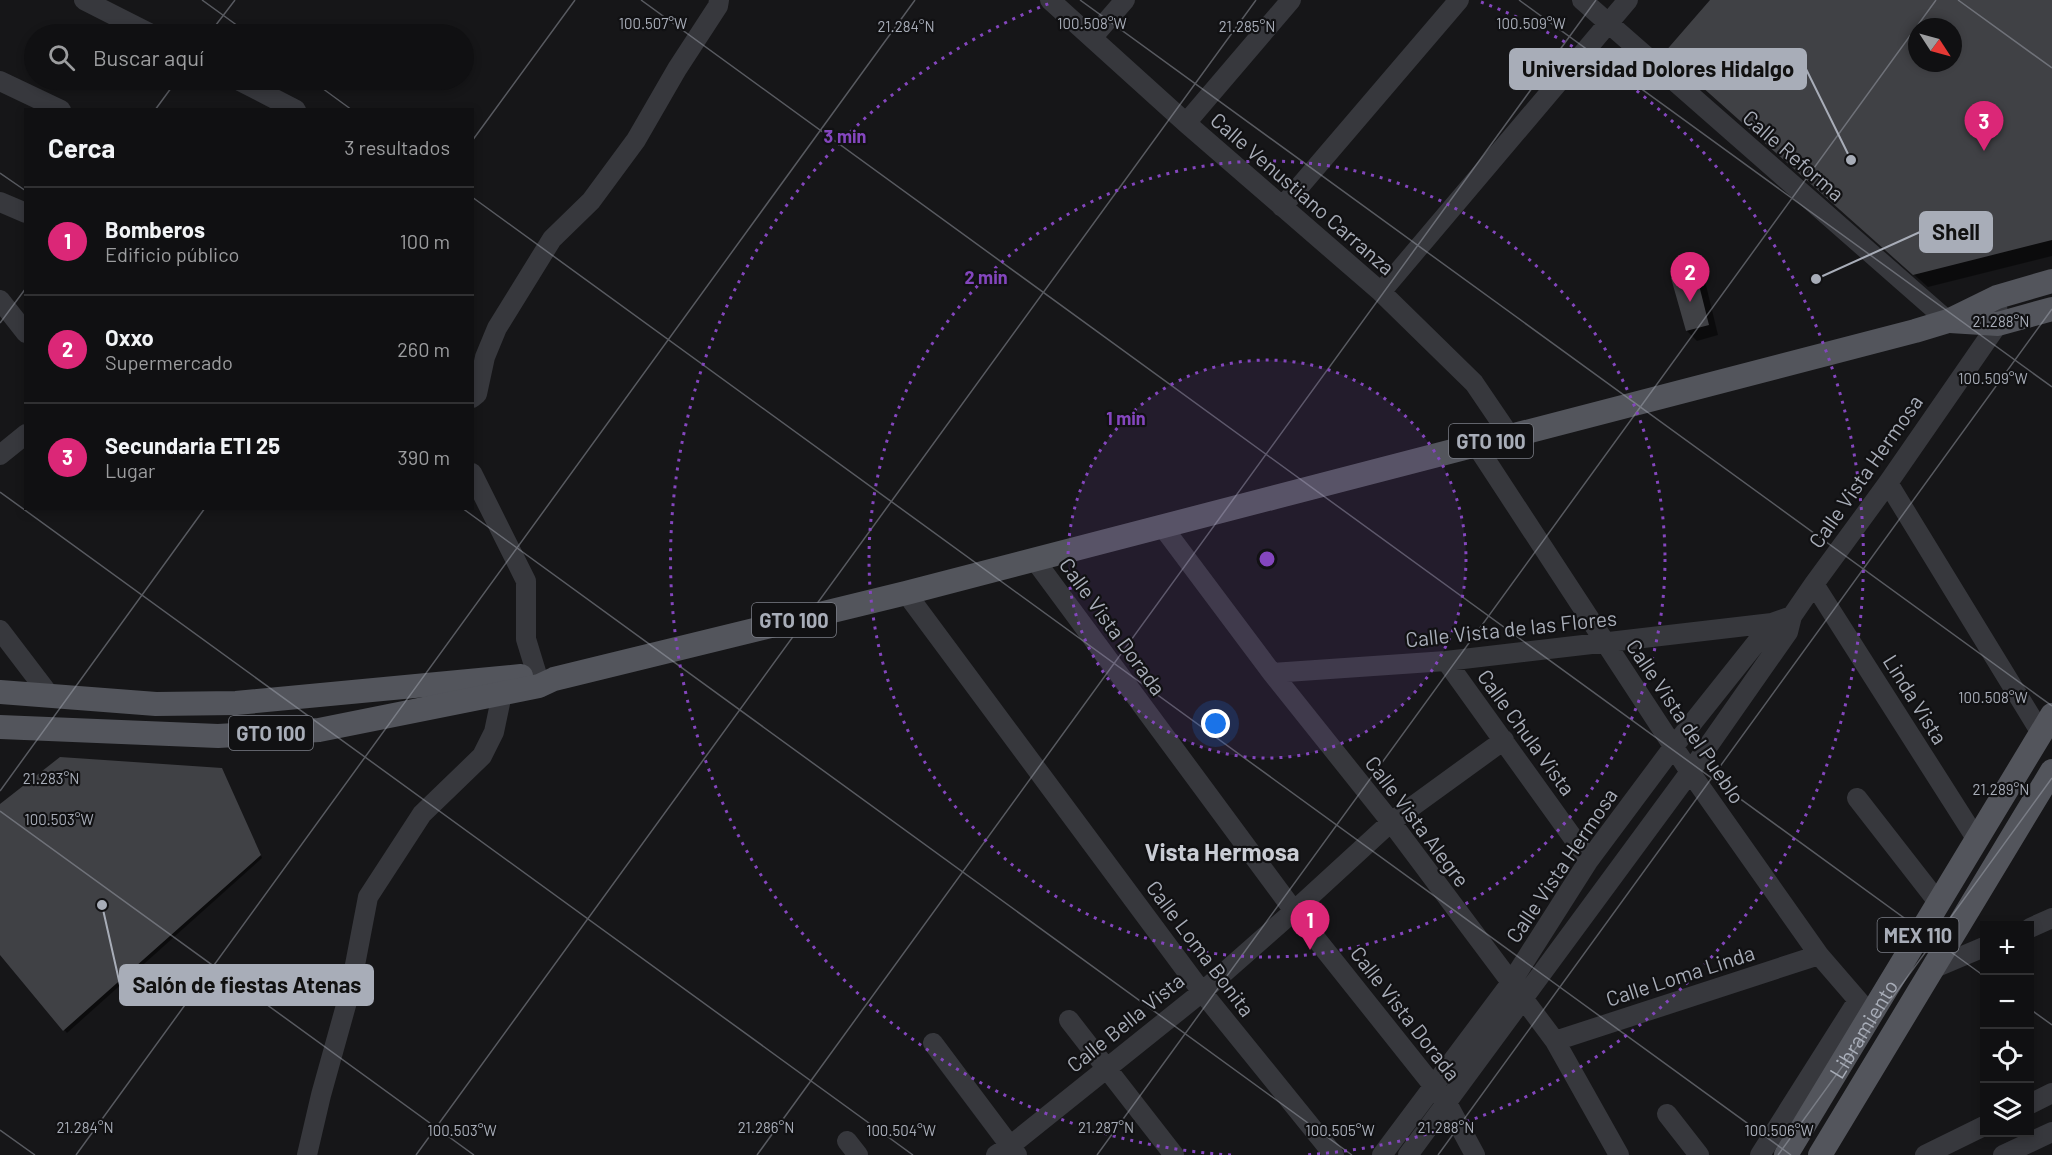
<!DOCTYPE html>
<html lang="es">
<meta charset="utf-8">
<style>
:root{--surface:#101012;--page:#19191b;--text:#f1f3f6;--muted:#9c9d9f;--line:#303032;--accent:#db2777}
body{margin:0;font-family:Barlow,sans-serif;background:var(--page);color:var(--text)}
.controls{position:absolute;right:18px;bottom:18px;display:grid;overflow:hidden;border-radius:0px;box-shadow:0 3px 9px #0003}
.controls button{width:54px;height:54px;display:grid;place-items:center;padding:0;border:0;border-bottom:2px solid var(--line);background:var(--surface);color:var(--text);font:30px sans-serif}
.compass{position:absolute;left:1908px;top:18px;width:54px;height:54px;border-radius:50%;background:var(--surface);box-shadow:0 3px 9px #0003;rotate:126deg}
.you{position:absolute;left:1216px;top:724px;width:21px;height:21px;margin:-15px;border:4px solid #fff;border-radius:50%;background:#1a73e8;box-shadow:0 0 0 9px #1a73e833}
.badge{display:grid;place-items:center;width:39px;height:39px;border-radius:50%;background:var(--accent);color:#fff;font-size:20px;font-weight:700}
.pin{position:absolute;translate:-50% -50px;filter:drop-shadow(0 2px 3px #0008)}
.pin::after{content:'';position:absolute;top:32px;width:21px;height:18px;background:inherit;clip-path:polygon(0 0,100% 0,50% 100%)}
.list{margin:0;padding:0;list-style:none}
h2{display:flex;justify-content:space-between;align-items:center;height:78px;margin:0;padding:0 24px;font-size:26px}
h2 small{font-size:20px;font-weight:400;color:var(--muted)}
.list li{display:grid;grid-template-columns:39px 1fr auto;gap:18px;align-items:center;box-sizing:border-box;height:108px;padding:0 24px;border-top:2px solid var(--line)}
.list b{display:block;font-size:22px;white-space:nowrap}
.list p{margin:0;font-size:20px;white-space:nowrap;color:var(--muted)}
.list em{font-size:20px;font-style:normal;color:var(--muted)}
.icon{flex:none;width:33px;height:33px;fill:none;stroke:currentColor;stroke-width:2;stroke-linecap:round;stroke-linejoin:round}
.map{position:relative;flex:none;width:2052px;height:1155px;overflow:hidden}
.search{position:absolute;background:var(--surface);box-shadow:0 3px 9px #0003;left:24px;top:24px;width:450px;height:66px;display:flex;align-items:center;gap:15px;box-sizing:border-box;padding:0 21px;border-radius:33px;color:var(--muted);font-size:22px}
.panel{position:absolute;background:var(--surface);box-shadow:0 3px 9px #0003;left:24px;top:108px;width:450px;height:402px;border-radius:0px}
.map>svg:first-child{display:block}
</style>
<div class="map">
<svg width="2052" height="1155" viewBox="0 0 2052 1155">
<rect width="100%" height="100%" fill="#161618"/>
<!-- shadow -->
<path fill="#0007" fill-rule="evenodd" d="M1712,0h340v256l-124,31 -249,-221zM1917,27h36v36h-36z
M1696,275l10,10 12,50 -21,6 -10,-10z
M221,770l3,3 38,85 -195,175 -67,-80v-147z"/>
<!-- building -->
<path fill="#404145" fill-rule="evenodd" d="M1710,0h342v240l-139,35 -249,-222zM1917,27h36v36h-36z
M1696,273l13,52 -23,6 -15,-53z
M60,757l162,11 39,87 -198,176 -63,-76v-151z"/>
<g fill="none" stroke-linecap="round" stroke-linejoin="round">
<!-- minor -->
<path stroke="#37383d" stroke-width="20" d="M84,0l67,34
M1050,0l136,123 195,169 93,91 36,53
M1582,0l366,321
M1092,38l33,-38
M238,80l58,30
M0,81l61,29
M1186,123l105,-123
M0,202l26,11
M1282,207l177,-207
M1381,292l247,-292
M0,300l26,33
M472,398l5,-4 8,-37 12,-29 55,-89 39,-38 45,-61 41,-71 41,-63 1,-6
M1476,445l214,327 129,183 51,59
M0,455l26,-21
M472,473l54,108v58l11,36 2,11
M1888,483l153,250
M1162,526l110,147 119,149 164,219 64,114
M1034,559l260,352 153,192 28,52
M1814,584l163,256
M906,593l296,399 132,163
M0,630l51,67
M1446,661l143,199
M1272,673l174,-12 326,-38 6,3
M1857,798l81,104
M2030,928l22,-10
M1932,969l52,-22
M1069,1020l105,135
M1555,1041l264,-86
M933,1043l84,112
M2030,1104l22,-11
M1667,1114l32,41
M847,1141l11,14
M307,1155l14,-60 29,-104 18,-94 54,-83 60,-58 12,-24 8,-38
M996,1155l14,-9 192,-154 92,-81 97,-89 113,-82
M1382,1155l128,-171 79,-124 85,-114 98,-123 20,-7
M1408,1155l282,-383 98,-140 4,-16 22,-32 74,-101 110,-159v-13
M1760,1155l98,-155
M1925,1155l59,-29
M2003,1155l49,-23"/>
<!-- major -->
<g stroke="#53555c" stroke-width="24">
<path d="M1950,321l48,3 54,-15"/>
<path d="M0,692l156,12 80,-1 285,-27"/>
<path d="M0,727l218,9 101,-6 220,-44 15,-7 352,-86 1009,-262 33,-10 49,-24 55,-16"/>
<path id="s1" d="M1786,1155l266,-440"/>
<path d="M1820,1155l232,-384"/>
</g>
</g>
<!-- ticks -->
<path fill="none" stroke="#a8adb8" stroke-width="1.5" stroke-opacity="0.45" d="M202,0l47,34M641,0l1343,976M1080,0l972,706M1519,0l533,387M1958,0l94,68M209,34l26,-34M311,80l41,30M155,110l22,-30M472,141l103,-141M0,173l26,18M472,197l1319,958M0,323l26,-35M0,492l913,663M462,508l890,647M0,791l205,-283M0,811l474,344M2030,1009l22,16M0,1130l35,25M76,1155l839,-1155M416,1155l840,-1155M757,1155l839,-1155M1097,1155l839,-1155M1438,1155l614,-846M1778,1155l274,-377"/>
<!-- distance rings -->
<circle cx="1267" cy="559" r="199" fill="#8446be" fill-opacity=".12"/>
<g fill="none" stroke="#8446be" stroke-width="3" stroke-dasharray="3 6">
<circle cx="1267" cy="559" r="199"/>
<circle cx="1267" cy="559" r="398"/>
<path d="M1231 1155A597 597 0 0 1 1053 2M1481 2A597 597 0 0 1 1303 1155"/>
</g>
<g text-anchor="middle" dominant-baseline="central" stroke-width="4.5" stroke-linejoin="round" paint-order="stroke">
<!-- shield labels -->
<g fill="#111113" stroke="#7b7e86" stroke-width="1.5">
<rect x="1449" y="424" width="84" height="34" rx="4.5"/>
<rect x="752" y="603" width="84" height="34" rx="4.5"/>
<rect x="229" y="716" width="84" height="34" rx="4.5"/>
<rect x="1877.5" y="918" width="81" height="34" rx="4.5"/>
</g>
<g font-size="20" font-weight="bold" fill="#a8adb8">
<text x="1491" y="441">GTO 100</text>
<text x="794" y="620">GTO 100</text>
<text x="271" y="733">GTO 100</text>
<text x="1918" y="935">MEX 110</text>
</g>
<!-- street labels -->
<g font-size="21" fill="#a8adb8" stroke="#111113">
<text transform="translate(1794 155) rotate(41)">Calle Reforma</text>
<text transform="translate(1303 193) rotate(41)">Calle Venustiano Carranza</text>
<text transform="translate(1865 471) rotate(-55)">Calle Vista Hermosa</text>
<text transform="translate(1113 626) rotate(54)">Calle Vista Dorada</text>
<text transform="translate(1511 628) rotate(-6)">Calle Vista de las Flores</text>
<text transform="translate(1916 699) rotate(58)">Linda Vista</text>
<text transform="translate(1686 721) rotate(56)">Calle Vista del Pueblo</text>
<text transform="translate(1527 732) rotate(54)">Calle Chula Vista</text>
<text transform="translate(1418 821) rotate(53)">Calle Vista Alegre</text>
<text transform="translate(1561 865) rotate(-56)">Calle Vista Hermosa</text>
<text transform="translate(1201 948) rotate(53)">Calle Loma Bonita</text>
<text transform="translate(1680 975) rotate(-18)">Calle Loma Linda</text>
<text transform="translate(1406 1013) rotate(52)">Calle Vista Dorada</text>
<text transform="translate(1125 1022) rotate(-39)">Calle Bella Vista</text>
<text stroke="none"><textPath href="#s1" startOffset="148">Libramiento</textPath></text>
</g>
<!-- quarter labels -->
<g font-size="24" font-weight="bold" fill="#c9ccd4" stroke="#111113">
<text x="1222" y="851">Vista Hermosa</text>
</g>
</g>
<g font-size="15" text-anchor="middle" fill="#a8adb8" stroke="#111113" stroke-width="4.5" stroke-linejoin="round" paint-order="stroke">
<text x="653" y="29">100.507°W</text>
<text x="1092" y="29">100.508°W</text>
<text x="1531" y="29">100.509°W</text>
<text x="906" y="32">21.284°N</text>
<text x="1247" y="32">21.285°N</text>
<text x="2001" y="327">21.288°N</text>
<text x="1993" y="384">100.509°W</text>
<text x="1993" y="703">100.508°W</text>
<text x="51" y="784">21.283°N</text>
<text x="2001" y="795">21.289°N</text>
<text x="59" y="825">100.503°W</text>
<text x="85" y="1133">21.284°N</text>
<text x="766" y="1133">21.286°N</text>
<text x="1106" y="1133">21.287°N</text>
<text x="1446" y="1133">21.288°N</text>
<text x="462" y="1136">100.503°W</text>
<text x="901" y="1136">100.504°W</text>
<text x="1340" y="1136">100.505°W</text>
<text x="1779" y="1136">100.506°W</text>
</g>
<circle cx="1267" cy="559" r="9" fill="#8446be" stroke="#111113" stroke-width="3"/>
<g font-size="18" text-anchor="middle" font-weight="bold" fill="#8446be" stroke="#111113" stroke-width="4.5" stroke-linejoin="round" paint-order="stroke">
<text x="845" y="143">3 min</text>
<text x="986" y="284">2 min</text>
<text x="1126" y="425">1 min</text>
</g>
<!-- callouts -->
<path fill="none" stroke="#a8adb8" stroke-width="2" d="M1851 160L1806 69M1816 279L1920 232M102 905L120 985"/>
<g fill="#a8adb8" stroke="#111113" stroke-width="2">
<circle cx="1851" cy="160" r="6"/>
<circle cx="1816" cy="279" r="6"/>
<circle cx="102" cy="905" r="6"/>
</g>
<g fill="#a8adb8" stroke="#a8adb8" stroke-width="2">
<rect x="1510" y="49" width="296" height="40" rx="6"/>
<rect x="1920" y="212" width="72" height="40" rx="6"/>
<rect x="120" y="965" width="253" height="40" rx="6"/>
</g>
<g font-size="22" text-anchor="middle" font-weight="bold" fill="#111">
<text x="1658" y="77">Universidad Dolores Hidalgo</text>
<text x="1956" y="240">Shell</text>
<text x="247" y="993">Salón de fiestas Atenas</text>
</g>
</svg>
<div class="controls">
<button>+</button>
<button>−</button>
<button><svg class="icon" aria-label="locate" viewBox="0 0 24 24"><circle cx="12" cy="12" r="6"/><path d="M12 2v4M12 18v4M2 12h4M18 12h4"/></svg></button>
<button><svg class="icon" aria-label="layers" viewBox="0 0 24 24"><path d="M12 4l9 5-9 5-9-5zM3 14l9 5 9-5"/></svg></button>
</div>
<svg class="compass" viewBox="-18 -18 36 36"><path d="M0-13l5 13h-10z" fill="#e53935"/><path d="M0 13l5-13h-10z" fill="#9c9d9f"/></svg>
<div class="you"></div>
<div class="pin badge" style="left:1310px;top:950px">1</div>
<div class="pin badge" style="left:1690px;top:302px">2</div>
<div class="pin badge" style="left:1984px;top:151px">3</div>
<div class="search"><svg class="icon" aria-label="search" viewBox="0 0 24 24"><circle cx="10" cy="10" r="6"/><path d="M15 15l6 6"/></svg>Buscar aquí</div>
<section class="panel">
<h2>Cerca<small>3 resultados</small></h2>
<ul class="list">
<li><span class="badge">1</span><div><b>Bomberos</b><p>Edificio público</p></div><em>100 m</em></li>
<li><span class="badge">2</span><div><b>Oxxo</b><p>Supermercado</p></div><em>260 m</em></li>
<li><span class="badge">3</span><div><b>Secundaria ETI 25</b><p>Lugar</p></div><em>390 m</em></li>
</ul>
</section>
</div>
